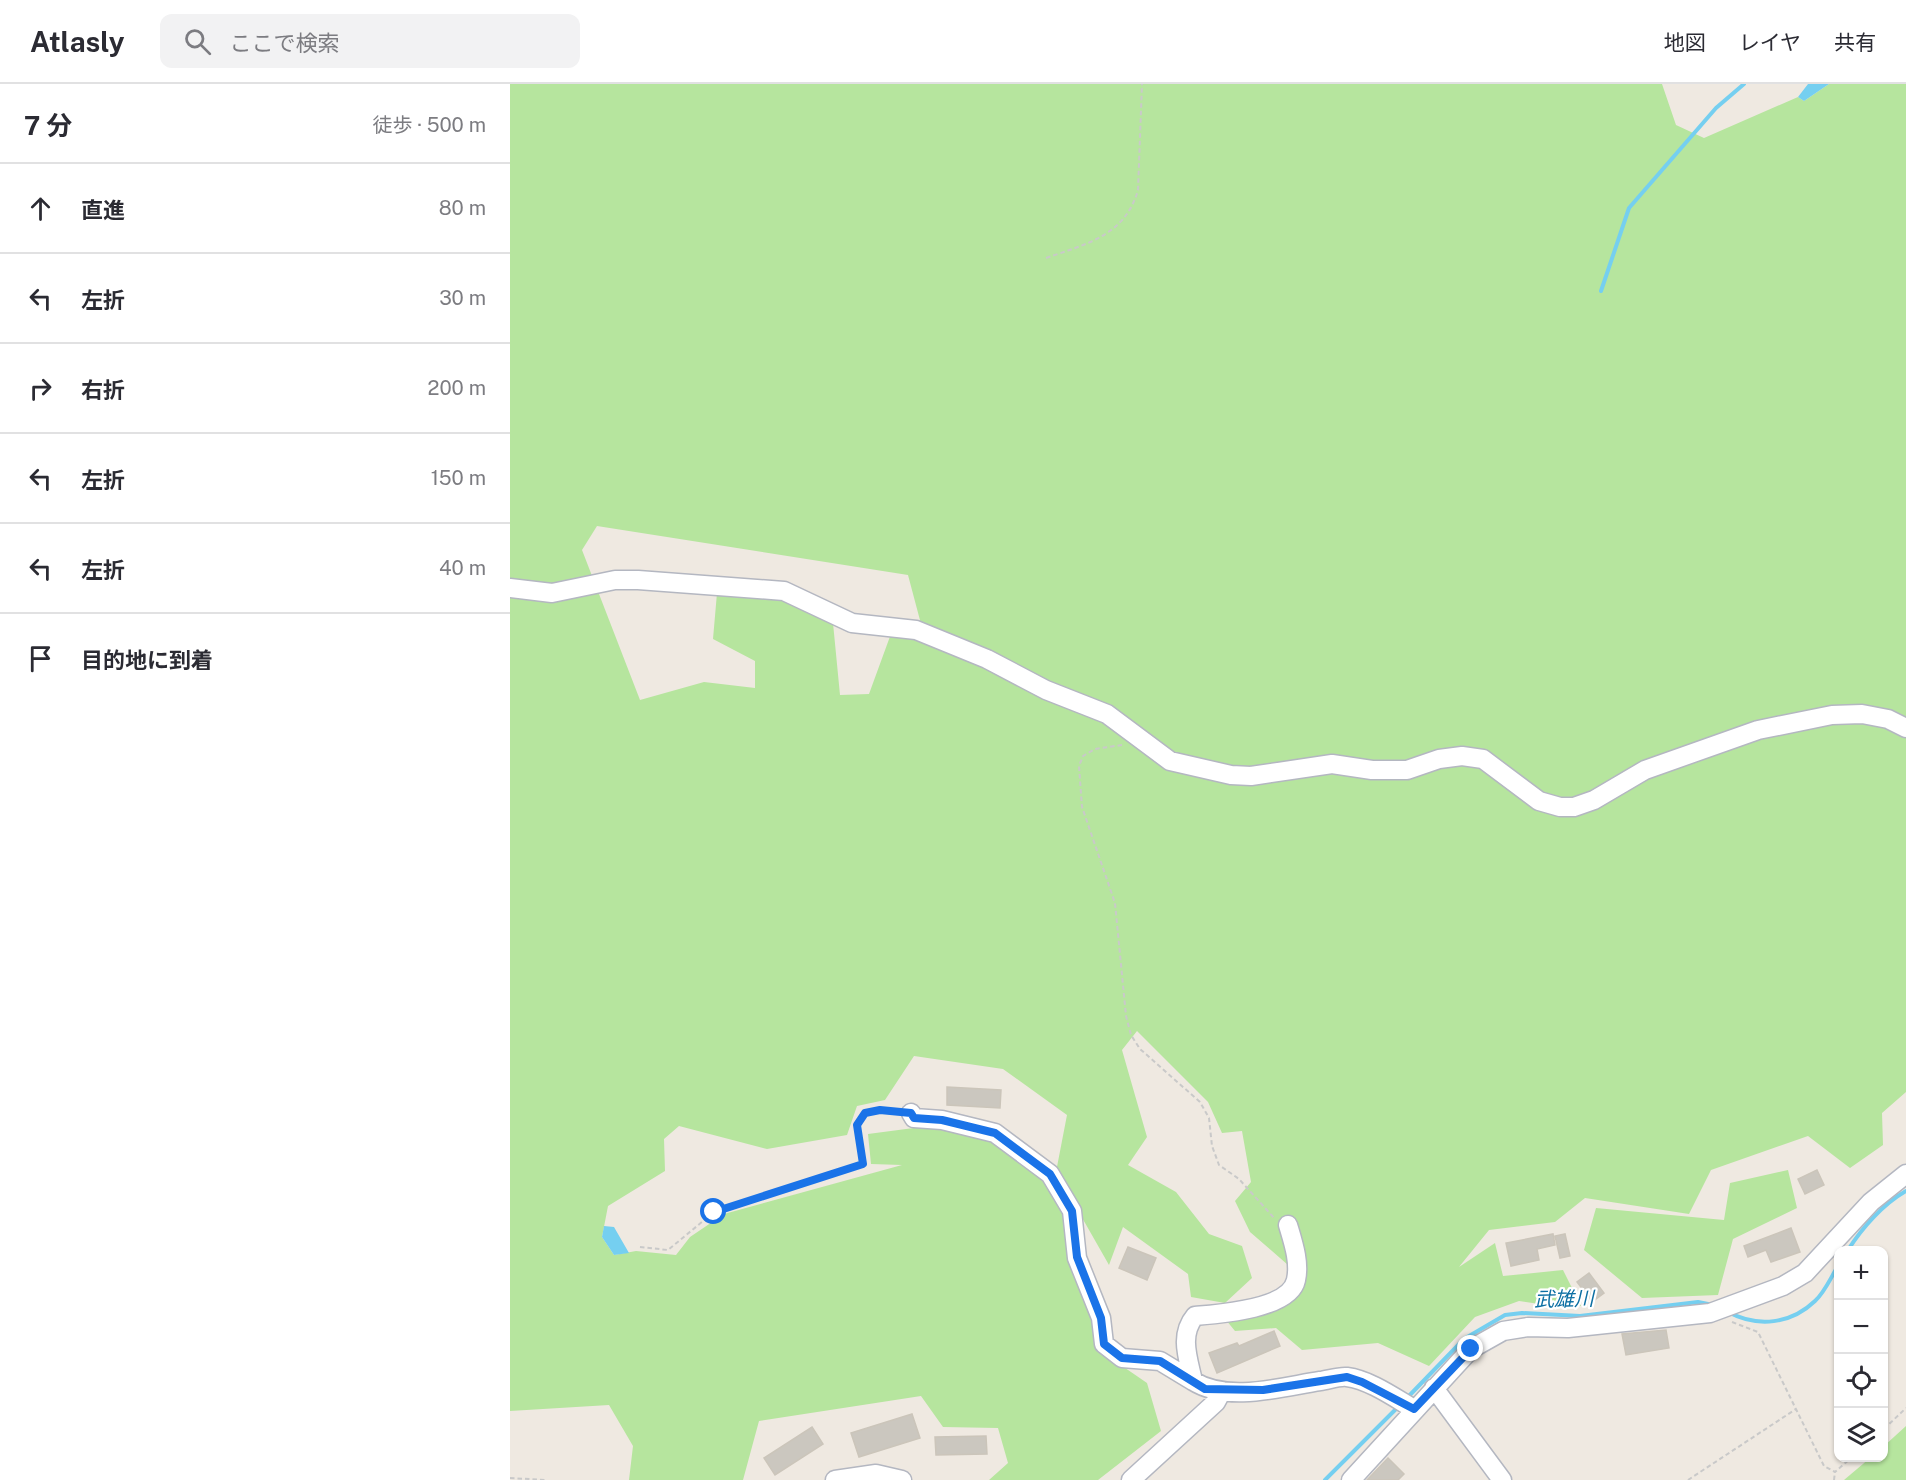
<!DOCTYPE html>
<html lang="ja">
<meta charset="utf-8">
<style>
:root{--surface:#fff;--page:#f2f2f3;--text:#2b2b33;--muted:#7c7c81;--line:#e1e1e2}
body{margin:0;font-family:"Public Sans","Noto Sans JP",sans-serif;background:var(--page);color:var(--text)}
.controls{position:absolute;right:18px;bottom:18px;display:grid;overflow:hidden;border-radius:12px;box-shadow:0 2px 4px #0004}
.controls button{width:54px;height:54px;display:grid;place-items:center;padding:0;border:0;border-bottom:2px solid var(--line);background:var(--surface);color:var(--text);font:30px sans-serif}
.stop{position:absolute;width:18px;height:18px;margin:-14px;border:4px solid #1a73e8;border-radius:50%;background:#fff}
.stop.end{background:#1a73e8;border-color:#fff;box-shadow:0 2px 6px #0008}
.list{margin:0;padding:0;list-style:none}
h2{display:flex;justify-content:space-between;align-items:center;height:78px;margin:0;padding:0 24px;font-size:26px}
h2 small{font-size:20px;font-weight:400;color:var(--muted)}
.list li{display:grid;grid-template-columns:39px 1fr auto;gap:18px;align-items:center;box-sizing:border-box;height:90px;padding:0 24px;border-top:2px solid var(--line)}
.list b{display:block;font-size:22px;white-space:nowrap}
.list em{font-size:20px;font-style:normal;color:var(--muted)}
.icon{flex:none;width:33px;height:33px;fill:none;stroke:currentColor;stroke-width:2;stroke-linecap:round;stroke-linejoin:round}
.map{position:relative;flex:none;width:1396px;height:1396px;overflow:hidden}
header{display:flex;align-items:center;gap:36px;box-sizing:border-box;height:84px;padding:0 30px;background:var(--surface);border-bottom:2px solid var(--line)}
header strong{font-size:28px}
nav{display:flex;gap:33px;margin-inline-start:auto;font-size:21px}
.search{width:420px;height:54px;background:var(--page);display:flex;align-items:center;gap:15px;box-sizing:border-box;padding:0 21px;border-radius:12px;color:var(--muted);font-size:22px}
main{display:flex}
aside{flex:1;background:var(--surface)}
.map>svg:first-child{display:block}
</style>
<header>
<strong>Atlasly</strong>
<div class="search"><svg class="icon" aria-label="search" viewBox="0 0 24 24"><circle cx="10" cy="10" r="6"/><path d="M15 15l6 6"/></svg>ここで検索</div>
<nav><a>地図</a><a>レイヤ</a><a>共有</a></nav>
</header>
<main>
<aside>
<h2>7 分<small>徒歩 · 500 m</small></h2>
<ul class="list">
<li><svg class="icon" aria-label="ahead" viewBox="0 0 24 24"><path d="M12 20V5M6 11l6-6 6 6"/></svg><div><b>直進</b></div><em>80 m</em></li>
<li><svg class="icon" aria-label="left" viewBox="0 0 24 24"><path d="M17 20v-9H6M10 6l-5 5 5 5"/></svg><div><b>左折</b></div><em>30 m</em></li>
<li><svg class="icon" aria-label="right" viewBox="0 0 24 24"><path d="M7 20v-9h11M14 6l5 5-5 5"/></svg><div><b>右折</b></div><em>200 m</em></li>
<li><svg class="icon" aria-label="left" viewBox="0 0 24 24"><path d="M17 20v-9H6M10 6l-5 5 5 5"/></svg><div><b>左折</b></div><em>150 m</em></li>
<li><svg class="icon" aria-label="left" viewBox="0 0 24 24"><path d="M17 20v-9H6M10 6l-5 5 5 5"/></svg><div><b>左折</b></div><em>40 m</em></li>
<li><svg class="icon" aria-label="arrive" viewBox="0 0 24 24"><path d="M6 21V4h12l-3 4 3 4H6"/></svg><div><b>目的地に到着</b></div></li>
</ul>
</aside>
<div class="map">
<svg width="1396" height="1396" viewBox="0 0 1396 1396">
<rect width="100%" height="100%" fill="#efe9e1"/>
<!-- green -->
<path fill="#b6e59e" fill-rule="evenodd" d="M0,0h1152l14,41 28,13 94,-41 6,4 25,-17h77v1008l-24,21 1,32 -33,23 -42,-32 -97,34 -22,44 -104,-16 -30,24 -66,8 -30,37 36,-24 8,33 60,-6 18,36h-27l-35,-5 -44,16 -46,49 -51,-23 -76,7 -26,-22 -41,3 -9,-11 51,-11 27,-23v-23l-16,2 -38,-33 -15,-31 16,-19 -9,-51 -20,2 -14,-31 -71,-71 -15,19 25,87 -19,28 48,27 33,42 33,12 10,32 -27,25 -34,-6 -3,-23 -65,-47 -14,38 -53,-93 11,-57 -64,-46 -89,-13 -29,44 -28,6 -10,29 -80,14 -88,-23 -15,13 1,32 -57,35 -6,31 12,18 22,-4 40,4 14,-18 34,-23 178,-49 -31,-1 -3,-30 76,-10 50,16 52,39 20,31 4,33 29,107 48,33 14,48 -63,49h-109l19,-17 -10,-35 -55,-1 -22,-31 -162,25 -16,59h-114l4,-34 -24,-41 -99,6zM87,442l311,49 13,49 -29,7 -23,63 -29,1 -7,-72 -52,-28 -64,-2 -4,46 42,22v27l-51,-6 -64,18 -58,-150z
M1278,1086l9,38 -64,31 -15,56 -76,3 -58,-48 12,-42 128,12 6,-37z
M1396,1342v54h-62l26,-22h14v-12z"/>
<!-- water -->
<path fill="#75cff0" d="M1298,0h21l-25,17 -6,-4z
M94,1142l10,1 15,26 -15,2 -12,-18z"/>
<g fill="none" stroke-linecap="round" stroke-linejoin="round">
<!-- stream -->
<path stroke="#75cff0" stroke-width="4" d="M1091,207l28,-83 87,-100 28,-24
M1338,1166c14,-22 35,-46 58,-59
M1218,1228c30,16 63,12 87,-11 10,-9 16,-24 23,-35
M896,1315l58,-60 41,-24 17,-2 58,3 118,-14 15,3
M815,1396l74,-74"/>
</g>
<!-- building -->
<path fill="#cbc7bf" stroke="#cbc5ba" stroke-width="1.5" d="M437,1003l54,3 -1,18 -53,-3z
M1307,1086l7,15 -19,9 -7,-15z
M1281,1144l9,24 -29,10 -5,-12 -18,7 -4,-11z
M1043,1150l2,11 -18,4 2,11 -28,6 -5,-23z
M1055,1150l5,22 -10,2 -5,-22z
M618,1163l28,11 -9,22 -28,-12z
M1079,1189l15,20 -12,9 -15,-20z
M1156,1246l3,18 -43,7 -4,-21z
M764,1247l6,15 -63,27 -8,-20 28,-10 2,3z
M402,1330l8,24 -61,19 -8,-24z
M302,1343l11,17 -48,31 -11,-17z
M476,1352l1,18 -51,1 -1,-18z
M878,1374l16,16 -6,6h-31z"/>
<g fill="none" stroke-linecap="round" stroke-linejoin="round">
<!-- minor casing -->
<g stroke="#b4b7c1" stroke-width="21">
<path id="minor" d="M0,504l42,5 63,-13h23l146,11 68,32 64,7 71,29 59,31 61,24 63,47 61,14 20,1 81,-12 40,6h35l32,-11 23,-3 21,3 56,42 21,6h14l20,-7 51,-30 113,-40 74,-15 30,-1 26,5 18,9
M401,1029l3,5 28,2 53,13 55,41 22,37 5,47 24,60 3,26 18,14 38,3 33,20
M778,1141c5,17 12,37 8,55 -6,29 -77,34 -101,36 -16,19 -7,42 -2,65 35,22 88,6 127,0 8,-1 19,-5 27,-4 23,3 48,21 67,32
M924,1304l68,92
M325,1396l41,-6 26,6
M621,1396l85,-78 6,-11
M841,1396l120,-131 32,-18 25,-4 40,1 142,-15 73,-27 22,-13 66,-71 35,-28"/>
</g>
<!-- path -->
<path stroke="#c9c9c9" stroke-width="2" stroke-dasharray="4.5 3" stroke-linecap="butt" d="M536,174c40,-14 79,-22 92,-68l4,-106
M612,661l-27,4 -12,7 -4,10 3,41 33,96 11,113 5,19 9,14 60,53 9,16 3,28 7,19 20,14 36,40
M130,1163l28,3 46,-38 149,-48 -6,-39 8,-12 15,-3 16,1
M1222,1238l26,10 66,134 11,6 16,-14
M1374,1345l22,-21
M0,1394l36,2
M1178,1396l108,-71
M1324,1396l1,-8"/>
<!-- minor -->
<use href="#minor" stroke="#fff" stroke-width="18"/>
</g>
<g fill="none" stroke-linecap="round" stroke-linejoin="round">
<!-- route -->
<path stroke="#1a73e8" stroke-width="8" d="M204,1128l149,-48 -6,-39 8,-12 15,-3 31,3 3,5 28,2 53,13 55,41 22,37 5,46 24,61 3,26 18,14 38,3 45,28 58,1 84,-13 15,5 52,27 57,-60"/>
</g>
<g text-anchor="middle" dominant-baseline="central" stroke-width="4.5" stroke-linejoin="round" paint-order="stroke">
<!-- water labels -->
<g font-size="20" font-style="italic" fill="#0d6fa3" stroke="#fff">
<text transform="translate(1054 1215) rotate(-1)">武雄川</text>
</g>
</g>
</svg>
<div class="controls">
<button>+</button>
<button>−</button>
<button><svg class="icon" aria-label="locate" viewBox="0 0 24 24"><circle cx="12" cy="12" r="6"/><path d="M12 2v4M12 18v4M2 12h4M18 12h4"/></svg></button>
<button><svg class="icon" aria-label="layers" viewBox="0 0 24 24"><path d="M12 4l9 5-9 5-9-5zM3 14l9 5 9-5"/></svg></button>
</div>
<div class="stop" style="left:204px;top:1128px"></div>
<div class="stop end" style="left:961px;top:1265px"></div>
</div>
</main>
